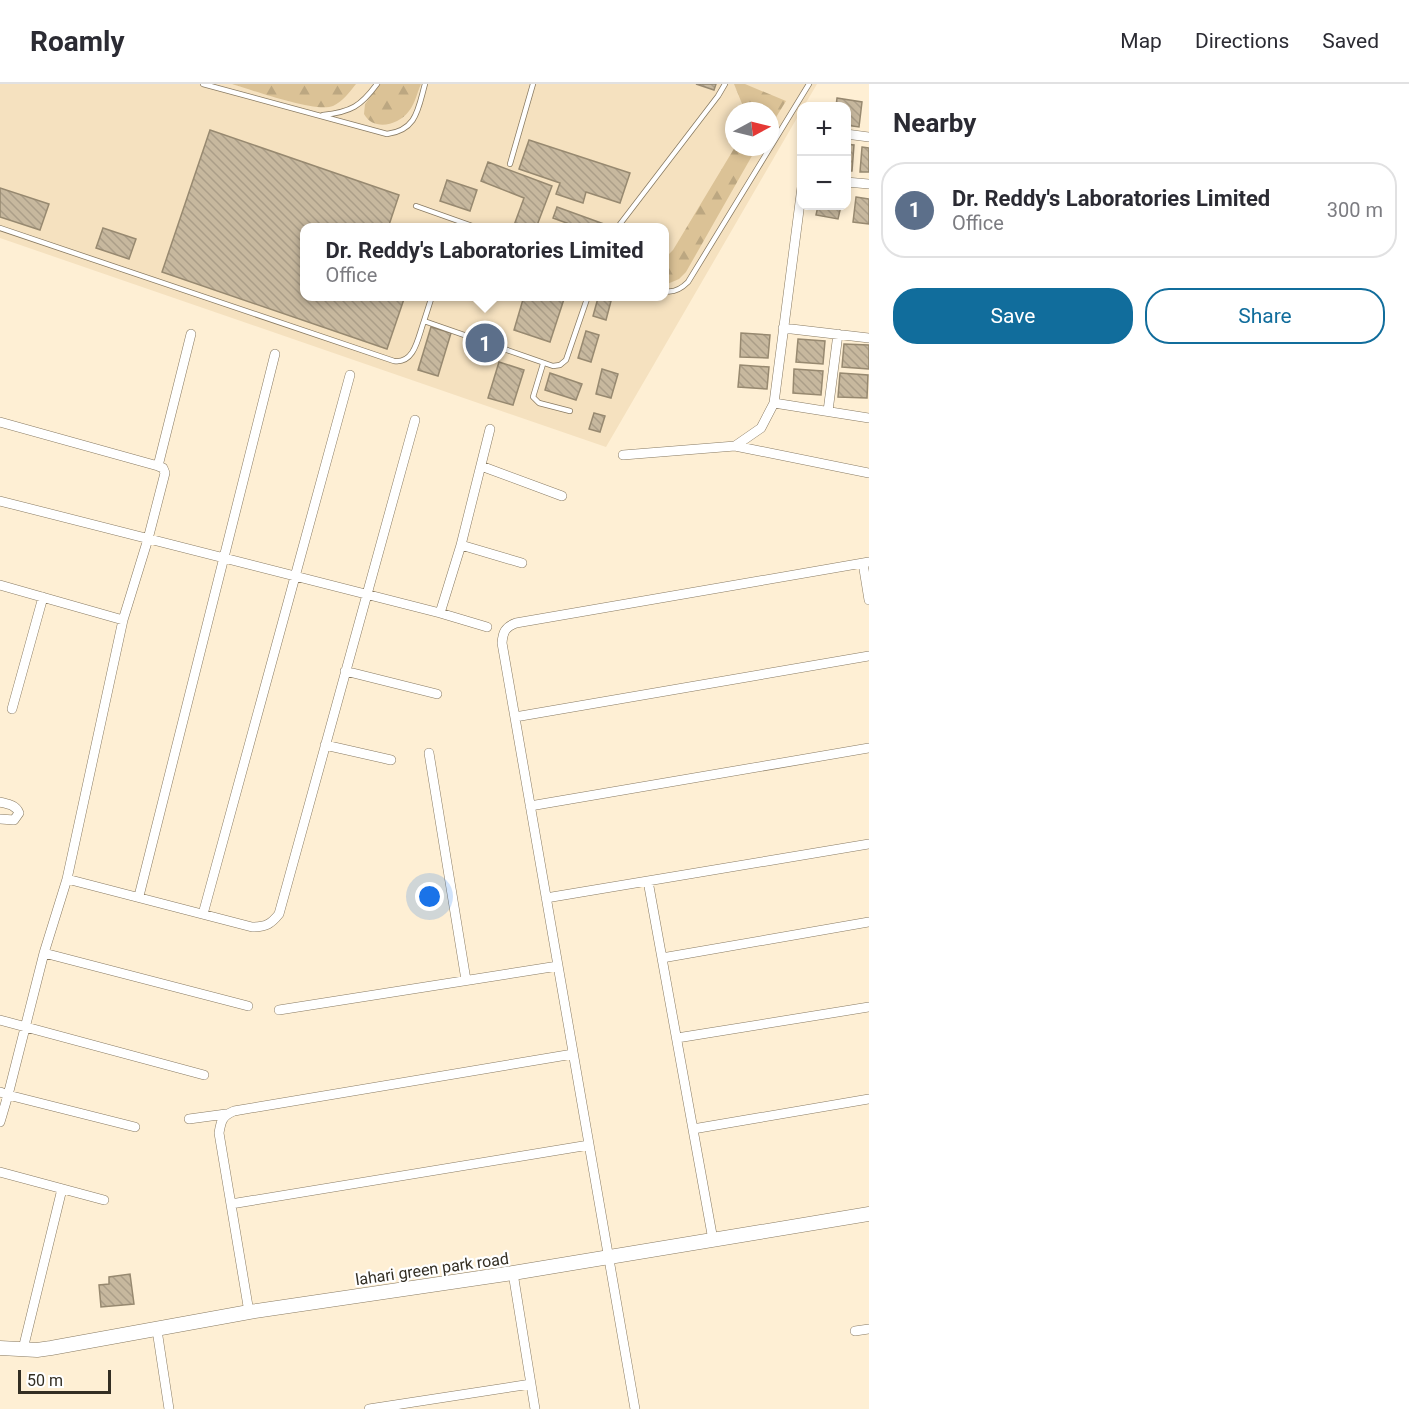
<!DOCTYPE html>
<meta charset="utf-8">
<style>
:root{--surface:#fff;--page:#f2f2f3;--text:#2b2b33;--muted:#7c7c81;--line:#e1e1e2;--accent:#116d9c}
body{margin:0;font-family:Roboto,sans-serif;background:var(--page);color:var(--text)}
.controls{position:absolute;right:18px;top:18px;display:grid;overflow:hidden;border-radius:12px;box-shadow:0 3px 9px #0003}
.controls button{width:54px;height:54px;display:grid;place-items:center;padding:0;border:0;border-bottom:2px solid var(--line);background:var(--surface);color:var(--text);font:30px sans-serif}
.compass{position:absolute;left:725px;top:18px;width:54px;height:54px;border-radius:50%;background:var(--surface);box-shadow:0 3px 9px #0003;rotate:83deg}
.scale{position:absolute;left:18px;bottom:15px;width:93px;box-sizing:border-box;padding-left:6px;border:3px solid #332e23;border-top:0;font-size:16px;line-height:21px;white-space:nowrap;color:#332e23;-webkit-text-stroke:4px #fff;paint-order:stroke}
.you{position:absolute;left:430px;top:813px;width:21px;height:21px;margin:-15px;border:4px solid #fff;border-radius:50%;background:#1a73e8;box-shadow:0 0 0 9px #1a73e833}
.badge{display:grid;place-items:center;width:39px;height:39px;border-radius:50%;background:var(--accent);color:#fff;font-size:20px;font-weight:700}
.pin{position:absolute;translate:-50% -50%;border:3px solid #fff;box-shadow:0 2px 6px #0006}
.popup{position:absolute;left:300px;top:139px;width:369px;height:78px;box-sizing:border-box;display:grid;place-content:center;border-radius:12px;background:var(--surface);filter:drop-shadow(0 2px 4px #0005);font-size:20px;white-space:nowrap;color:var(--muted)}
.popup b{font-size:22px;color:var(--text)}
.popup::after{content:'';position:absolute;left:50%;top:100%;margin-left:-12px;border:12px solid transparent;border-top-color:var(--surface)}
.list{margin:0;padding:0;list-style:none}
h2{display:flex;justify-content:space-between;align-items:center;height:78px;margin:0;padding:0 24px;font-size:26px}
h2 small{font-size:20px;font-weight:400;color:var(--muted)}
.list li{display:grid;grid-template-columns:39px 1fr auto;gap:18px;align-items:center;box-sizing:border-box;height:96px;margin:0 12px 12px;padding:0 12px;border:2px solid var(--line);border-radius:24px}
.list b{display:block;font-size:22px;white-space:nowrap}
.list p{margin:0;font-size:20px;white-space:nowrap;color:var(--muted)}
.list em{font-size:20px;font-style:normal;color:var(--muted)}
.actions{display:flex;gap:12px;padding:18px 24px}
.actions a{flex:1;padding:14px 0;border:2px solid var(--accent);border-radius:24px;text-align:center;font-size:21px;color:var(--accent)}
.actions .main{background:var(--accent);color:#fff}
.map{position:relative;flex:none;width:869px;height:1325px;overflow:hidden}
header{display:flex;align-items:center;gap:36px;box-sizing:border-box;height:84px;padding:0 30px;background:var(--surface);border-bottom:2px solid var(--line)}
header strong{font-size:28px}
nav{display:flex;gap:33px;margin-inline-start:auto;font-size:21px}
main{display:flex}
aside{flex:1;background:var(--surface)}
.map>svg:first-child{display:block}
</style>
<header>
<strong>Roamly</strong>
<nav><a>Map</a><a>Directions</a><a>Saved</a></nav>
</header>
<main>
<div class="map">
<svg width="869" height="1325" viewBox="0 0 869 1325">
<defs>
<pattern id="forest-firs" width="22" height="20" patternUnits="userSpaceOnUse" patternTransform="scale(1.5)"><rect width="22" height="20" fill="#dbc296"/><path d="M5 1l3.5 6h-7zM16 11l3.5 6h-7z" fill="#bca781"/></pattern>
<pattern id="building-back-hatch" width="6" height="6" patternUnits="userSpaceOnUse" patternTransform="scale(1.5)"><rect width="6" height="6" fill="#c7b89e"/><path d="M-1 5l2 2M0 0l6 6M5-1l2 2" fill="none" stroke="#ab9e88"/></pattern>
</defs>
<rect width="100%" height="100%" fill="#feefd4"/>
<!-- built -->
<path fill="#f5e1bf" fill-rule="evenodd" d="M0,0h817l-13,22h-2l-1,5 -195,336 -606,-209zM734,27h36v36h-36zM305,144h360v68h-360z"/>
<!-- forest -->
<path fill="url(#forest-firs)" d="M232,0h124c-7,9 -13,17 -23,22 -17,7 -81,-16 -101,-22z
M380,0h41c-4,9 -6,20 -12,27 -11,15 -36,20 -45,3l1,-10z
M734,0h11l41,17 -16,26v-16h-25z
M735,63h22l-71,125 -7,7 -14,6v-27l8,-8z"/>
<!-- building -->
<path fill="url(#building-back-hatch)" stroke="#978970" stroke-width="1.5" d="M696,0h20l-2,6z
M837,14l25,4 -3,25 -13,-2v-19h-10z
M210,46l189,65 -11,33h-83v68h100l-18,53 -225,-77z
M529,56l101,33 -10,30 -34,-11 -3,11 -27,-9 4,-11 -41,-14z
M846,60l8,1 -2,26h-6z
M862,63l7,1v24h-9z
M488,78l64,24 -16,42h-23l11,-30 -43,-17z
M447,96l30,10 -7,21 -30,-10z
M0,104l49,16 -9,26 -40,-13z
M856,113l13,2v25l-16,-2z
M818,122h23l-3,13 -22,-4z
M557,123l47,17 -1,4h-23l-27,-10z
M103,144l33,11 -7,20 -33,-11z
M524,212h41l-15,46 -36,-12z
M598,214l13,3 -5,19 -13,-4z
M431,243l20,6 -13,43 -20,-6z
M586,247l13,4 -8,27 -13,-4z
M741,249l29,2 -2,23 -28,-1z
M798,255l27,2 -2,23 -27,-2z
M844,260l25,1v24l-27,-2z
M499,278l25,8 -11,35 -25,-7z
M740,281l29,2 -2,22 -29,-2z
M602,285l16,5 -7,24 -15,-4z
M794,285l29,2 -2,24 -28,-2z
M550,289l32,11 -6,16 -31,-10z
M840,289l28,2 -1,23 -29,-1z
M594,329l11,3 -5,16 -11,-3z
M130,1190l4,30 -33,3 -2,-22 10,-1v-7z"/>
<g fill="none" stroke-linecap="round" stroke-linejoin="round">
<!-- lane casing -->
<g stroke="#887a62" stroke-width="6">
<path id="lane" d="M203,0l184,50c30,-4 31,-25 38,-50
M323,31c28,-3 38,-9 54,-31
M510,80l23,-80
M416,122l62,22
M0,144l394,133c21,3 24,-24 30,-40
M617,144l101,-132 7,-12
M665,207c9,2 17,-3 23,-9l121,-198
M432,212l-8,25 129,45 7,-1 6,-5 22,-64
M543,280l-10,33 6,6 31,8"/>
</g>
<!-- street casing -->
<g stroke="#887a62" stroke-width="10">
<path id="street" d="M846,50l23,3
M846,98l23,2
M783,244l86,10
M774,319l95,15
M828,327l10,-77
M0,338l158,44 5,2 2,5 -17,66 -25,81 -56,259 -23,74 -36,142 -8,-3
M735,362l134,27
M623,371l112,-9 26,-18 13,-25 28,-216
M158,382l33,-132
M481,382l81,30
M0,417l440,112 21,-68 29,-116
M461,461l61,18
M863,479l6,37
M0,501l123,35
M440,529l47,14
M345,587l92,23
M12,625l31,-112
M515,633l354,-61
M325,661l66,15
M429,669l37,227
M0,718c8,2 16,3 19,11l-5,7 -14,-1
M530,722l339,-58
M67,795l185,48c14,0 19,-3 27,-13l136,-494
M648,797l65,359
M139,812l136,-542
M546,814l323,-54
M203,830l147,-539
M44,869l204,53
M662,874l207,-36
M279,926l279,-44
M0,936l204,55
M677,954l192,-31
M189,1035l37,-5
M0,1038l8,-27 127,32
M693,1045l176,-30
M0,1088l104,28
M231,1120l358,-59
M513,1189l22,136
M249,1228l-30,-179c2,-12 3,-17 15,-22l339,-57
M157,1246l12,79
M855,1247l14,-2
M23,1265l39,-160
M369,1325l162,-25
M635,1325l-133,-766c1,-11 3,-16 14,-20l353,-61"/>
</g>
<!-- secondary casing -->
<g stroke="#887a62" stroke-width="15">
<path id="secondary" d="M0,1264l37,2 14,-2 198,-36 264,-39 356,-59"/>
</g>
<!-- lane -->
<use href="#lane" stroke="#fff" stroke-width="4.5"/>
<!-- street -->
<use href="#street" stroke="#fff" stroke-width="9"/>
<!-- secondary -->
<use href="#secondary" stroke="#fff" stroke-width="14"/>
</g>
<g text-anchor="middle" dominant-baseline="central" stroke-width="4.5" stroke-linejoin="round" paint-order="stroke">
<!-- street labels -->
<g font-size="16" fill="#332e23" stroke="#fff">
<text transform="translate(432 1185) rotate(-8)">lahari green park road</text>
</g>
</g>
</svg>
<div class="controls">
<button>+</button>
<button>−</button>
</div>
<svg class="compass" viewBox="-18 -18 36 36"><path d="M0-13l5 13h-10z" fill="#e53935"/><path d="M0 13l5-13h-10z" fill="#7c7c81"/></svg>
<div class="scale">50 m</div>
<div class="you"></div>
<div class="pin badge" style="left:485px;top:259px;background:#5c6f8a">1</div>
<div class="popup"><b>Dr. Reddy's Laboratories Limited</b>Office</div>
</div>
<aside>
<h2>Nearby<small></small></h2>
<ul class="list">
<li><span class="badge" style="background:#5c6f8a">1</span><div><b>Dr. Reddy's Laboratories Limited</b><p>Office</p></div><em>300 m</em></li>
</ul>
<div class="actions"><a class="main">Save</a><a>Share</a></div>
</aside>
</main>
